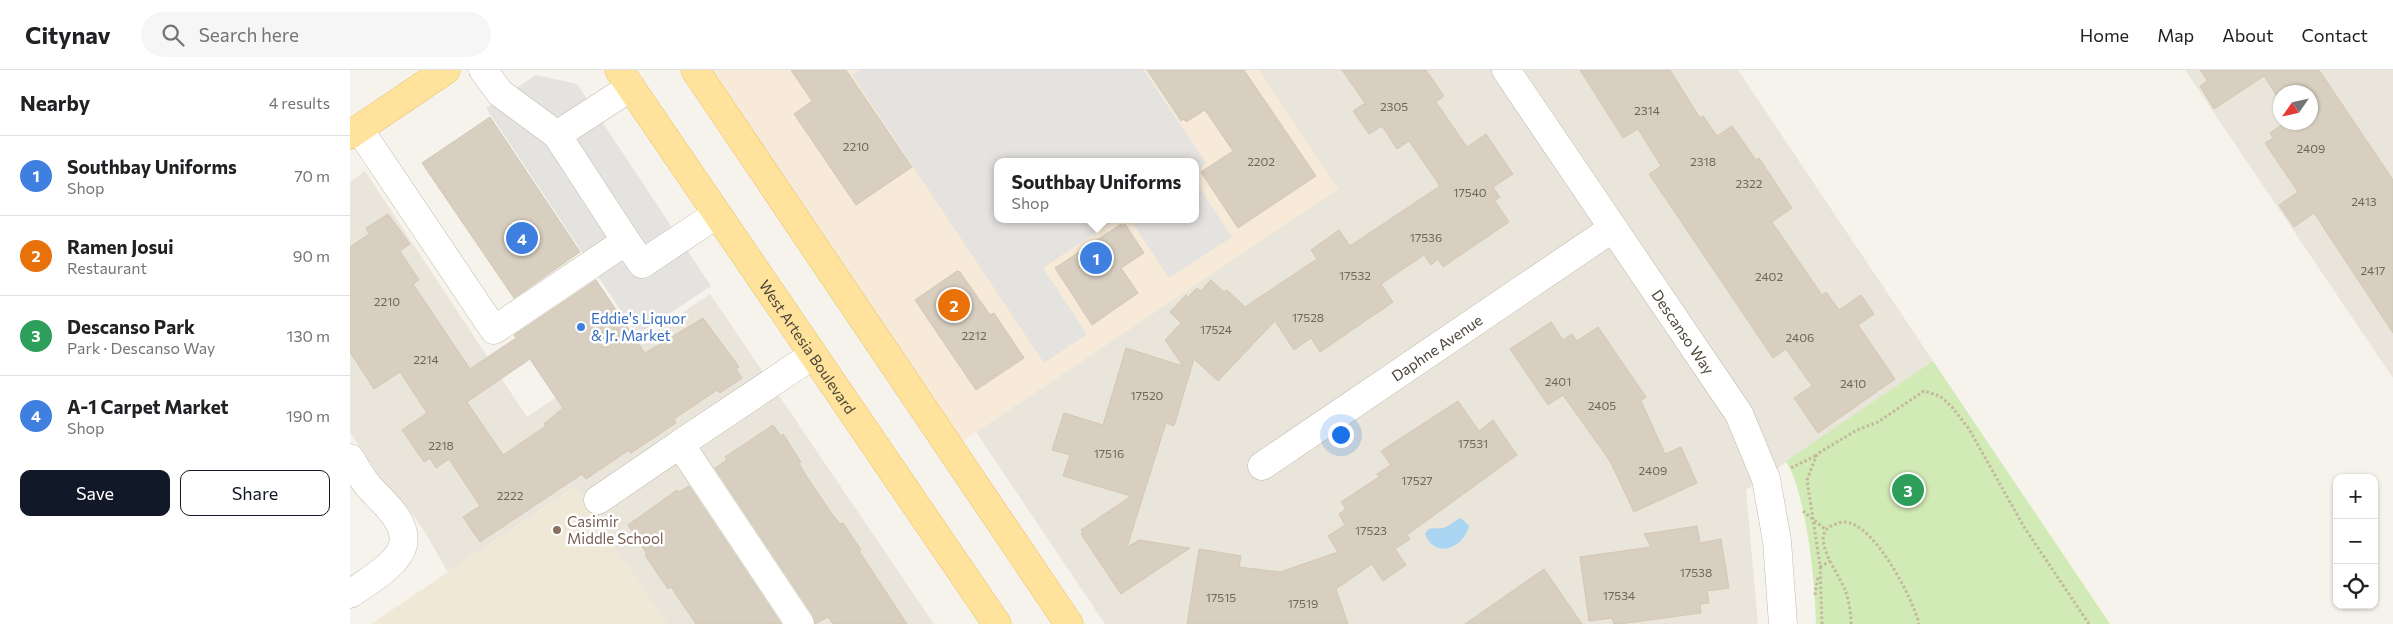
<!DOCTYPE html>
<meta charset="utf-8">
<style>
:root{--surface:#fff;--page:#f6f6f6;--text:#202124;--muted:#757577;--line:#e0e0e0;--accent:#111827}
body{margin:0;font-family:Commissioner,sans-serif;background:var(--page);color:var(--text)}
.controls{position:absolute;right:15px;bottom:15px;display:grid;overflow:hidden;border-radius:10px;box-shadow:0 1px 4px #0004}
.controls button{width:45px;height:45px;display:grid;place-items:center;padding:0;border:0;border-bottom:1px solid var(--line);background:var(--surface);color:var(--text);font:25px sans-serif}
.compass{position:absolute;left:1923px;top:15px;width:45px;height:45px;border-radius:50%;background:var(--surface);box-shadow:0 1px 4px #0004;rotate:236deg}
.you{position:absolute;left:990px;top:364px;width:18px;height:18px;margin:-12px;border:4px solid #fff;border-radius:50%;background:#1a73e8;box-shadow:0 0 0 8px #1a73e833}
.badge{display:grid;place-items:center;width:32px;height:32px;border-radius:50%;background:var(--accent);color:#fff;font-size:16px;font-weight:700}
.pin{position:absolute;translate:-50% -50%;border:2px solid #fff;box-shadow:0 1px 5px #0006}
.popup{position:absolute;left:644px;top:88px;width:205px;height:65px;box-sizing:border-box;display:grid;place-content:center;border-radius:10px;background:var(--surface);filter:drop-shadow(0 1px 4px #0005);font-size:16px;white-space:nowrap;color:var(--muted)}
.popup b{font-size:19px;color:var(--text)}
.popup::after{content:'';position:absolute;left:50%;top:100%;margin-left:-10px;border:10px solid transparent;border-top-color:var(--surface)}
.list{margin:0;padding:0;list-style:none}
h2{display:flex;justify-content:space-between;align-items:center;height:65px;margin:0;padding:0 20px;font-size:21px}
h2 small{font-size:16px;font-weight:400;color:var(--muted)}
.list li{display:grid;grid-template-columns:32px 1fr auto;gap:15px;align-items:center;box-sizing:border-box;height:80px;padding:0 20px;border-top:1px solid var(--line)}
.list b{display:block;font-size:19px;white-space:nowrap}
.list p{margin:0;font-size:16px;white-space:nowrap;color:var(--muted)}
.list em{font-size:16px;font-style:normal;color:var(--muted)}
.actions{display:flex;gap:10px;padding:15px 20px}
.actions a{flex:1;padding:11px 0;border:1px solid var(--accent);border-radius:10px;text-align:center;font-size:18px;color:var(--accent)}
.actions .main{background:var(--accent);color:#fff}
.icon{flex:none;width:28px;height:28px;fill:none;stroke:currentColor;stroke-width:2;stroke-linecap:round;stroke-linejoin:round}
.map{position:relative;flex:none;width:2043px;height:554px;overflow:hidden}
header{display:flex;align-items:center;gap:30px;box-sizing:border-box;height:70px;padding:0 25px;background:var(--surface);border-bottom:1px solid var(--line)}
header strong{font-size:24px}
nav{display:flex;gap:28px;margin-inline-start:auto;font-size:18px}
.search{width:350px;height:45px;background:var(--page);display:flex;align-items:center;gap:12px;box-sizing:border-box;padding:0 18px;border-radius:28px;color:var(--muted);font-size:19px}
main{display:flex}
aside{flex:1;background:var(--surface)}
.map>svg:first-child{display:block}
</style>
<header>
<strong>Citynav</strong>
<div class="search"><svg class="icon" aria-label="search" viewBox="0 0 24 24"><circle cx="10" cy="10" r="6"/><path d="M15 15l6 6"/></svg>Search here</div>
<nav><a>Home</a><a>Map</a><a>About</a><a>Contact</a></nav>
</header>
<main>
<aside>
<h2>Nearby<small>4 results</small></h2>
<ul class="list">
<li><span class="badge" style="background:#3f7fe0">1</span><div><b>Southbay Uniforms</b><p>Shop</p></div><em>70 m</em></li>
<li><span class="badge" style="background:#e8710a">2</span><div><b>Ramen Josui</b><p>Restaurant</p></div><em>90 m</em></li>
<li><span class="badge" style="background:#2e9e5b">3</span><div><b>Descanso Park</b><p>Park · Descanso Way</p></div><em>130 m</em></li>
<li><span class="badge" style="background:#3f7fe0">4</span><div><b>A-1 Carpet Market</b><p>Shop</p></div><em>190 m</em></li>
</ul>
<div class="actions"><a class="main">Save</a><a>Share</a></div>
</aside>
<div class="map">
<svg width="2043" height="554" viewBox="0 0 2043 554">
<rect width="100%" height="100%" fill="#f6f3ec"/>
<!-- residential -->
<path fill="#eae5da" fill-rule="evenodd" d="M908,0h480l195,291 -187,129 12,134h-653l-129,-192 362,-243z
M1835,0h208v308zM1930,22h30v30h-30z
M15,101l162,246 183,-123 224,330h-267l-93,-137 -126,85 -25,-43 -14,-19 -21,-20 -38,-58v-250z"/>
<!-- commercial -->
<path fill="#f7ead8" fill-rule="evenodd" d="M356,0h552l80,119 -383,257zM647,92h198v57h-198z"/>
<!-- education -->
<path fill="#efe8d6" d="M224,417l93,137h-296z"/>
<!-- green -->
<path fill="#d2eab5" d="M1583,291l177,263h-294c-1,-42 -9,-128 -30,-163z"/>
<!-- parking -->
<path fill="#e5e3e0" d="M510,0h284l62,93 -11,8v-9h-198v57h119l-73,49 44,66 -43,29 -192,-288z
M186,5l41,9 134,202 -74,49 -151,-227z
M845,111l37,56 -63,41 -39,-59h65z"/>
<!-- water -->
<path fill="#a9d4f2" d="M1111,448l8,8c-6,23 -34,33 -44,8 5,-9 10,-4 18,-6 7,-2 12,-8 18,-10z"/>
<!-- building -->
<path fill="#d8cfc1" stroke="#d3c7b4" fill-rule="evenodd" d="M441,0h55l66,97 -56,38 -62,-91 18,-13z
M797,0h97l72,106 -78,52 -37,-56 32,-21 -28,-41 -19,12 -2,-3 -3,2z
M992,0h84l18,26 -8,6 31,45 19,-13 27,40 -20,13 7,10 -5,4 14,21 -66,45 -5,-8 -7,6 -7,-10 -43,29 12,18 -73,50 -9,-14 -17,12 -19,-29 -57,60 -24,-22 -20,67 -8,-3 -39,124 12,-7 51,8 -69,46 -40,-60 2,-1 -2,-3 50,-34 -68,-20 7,-21 -18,-5 12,-37 39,12 23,-77 57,18 -18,-26 16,-17 -11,-11 16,-17 2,2 9,-9 4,3 10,-11 13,12 3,-2 18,17 72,-48 -6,-9 28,-20 11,16 90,-60 -31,-45 -12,8 -15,-23 -13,8 -16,-23 12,-8z
M1230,0h90l30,48 3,-2 14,20 15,-10 24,34 3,-2 33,50 -20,14 50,73 4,-3 13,18 22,-15 13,19 -16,11 37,54 -77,54 -24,-35 18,-12 -26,-37 -13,9 -124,-184 12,-8 -23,-37 -15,9z
M1850,0h119l74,110v153l-79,-120 -20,14 -15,-22 19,-13 -33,-49 8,-5 -3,-5 16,-11h24v-30h-30v9l-16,-25 -50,33 -14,-23 8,-5z
M140,47l90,135 -66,46 -92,-135z
M38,144l22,30 -10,7 19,29 -6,4 57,85 46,-31 -2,-3 82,-55 49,73 58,-35 36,49 -3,2 6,9 -22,15 -3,-3 -43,29 2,4 -45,30 -2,-3 -43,29 -4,-5 -102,68 -17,-25 17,-11 -31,-47 -13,9 -6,-10 -6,4 -22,-32 25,-17 -27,-41 -26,17 -24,-37v-105l19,-13 -3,-6zM180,289l33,49 -19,16 2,2 -43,29 -36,-53z
M771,154l1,2 3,-2 19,29 -23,15 17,25 -46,32 -37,-57z
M607,201l3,1 30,43 4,-2 30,45 -48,32 -61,-90z
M1201,252l12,18 9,-6 5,7 21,-14 48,70 -5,4 24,53 16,-7 16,36 -63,29 -24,-51 -47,-66 -15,10 -38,-56z
M1108,331l21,30 14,-11 24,35 -110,80 3,4 -15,10 11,16 -23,16 -11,-17 -36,25 12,35h-161l12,-75 42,7 -2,11 41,5 58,-20 -10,-16 17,-11 -6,-11 7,-5 -5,-7 38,-25 -2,-3 14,-9 -10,-14z
M423,355l8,11 2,-2 18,28 -2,1 6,11 27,40 8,10 3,-1 18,27 -2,1 48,73h-74l-5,-7 -13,7 -2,-9 -98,-147 12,-8 -2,-3z
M339,416l92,138h-85l-25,-37 -3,2 -23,-34 2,-1 -19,-29 49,-35 2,2z
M1347,456l3,17 21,-4 8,49 -22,3 2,12 -9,1 1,9 -81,11h-6l-2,-6 -23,3 -9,-64 71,-10 -7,-13z
M1194,499l38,55h-117z"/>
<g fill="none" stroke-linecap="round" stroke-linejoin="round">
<!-- minor casing -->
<g stroke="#c2bbae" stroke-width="29">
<g id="minor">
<path d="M133,0l17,23 57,42"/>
<path id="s1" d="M1156,0l233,344 27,65 11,62 6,83"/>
<path d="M9,59l135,201 132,-89 16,23 75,-50"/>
<path d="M276,171l-69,-106 74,-48"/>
<path d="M0,388c6,10 12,21 19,29 14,15 39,35 34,58 -5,20 -38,38 -53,49"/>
<path id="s2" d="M912,396l351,-238"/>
<path d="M248,430l82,-56"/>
<path d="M450,554l-120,-180 133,-89"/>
</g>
</g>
<!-- major casing -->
<g stroke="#e6c16a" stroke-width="29">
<g id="major">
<path id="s3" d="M269,0l378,554"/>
<path d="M345,0l374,554"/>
<path d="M0,65l96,-65"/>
</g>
</g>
<!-- path -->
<path stroke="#c4b79f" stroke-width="3" stroke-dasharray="2.5 2.5" stroke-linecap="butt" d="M1441,398l26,-13
M1453,441l23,19
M1470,497l10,-6
M1465,525l3,-19
M1472,554l-2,-59 -13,-85 10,-26 40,-24 21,-8 46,-31 16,5 12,11 17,22 55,98 65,97
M1501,554c0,-10 -2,-24 -6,-34 -5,-14 -26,-41 -21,-56 2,-7 9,-9 15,-11 30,-11 75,77 80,101"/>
<!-- minor -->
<use href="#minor" stroke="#fff" stroke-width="28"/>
<!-- major -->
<use href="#major" stroke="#ffe39c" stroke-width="28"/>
</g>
<!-- markers -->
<circle fill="#3f7fe0" stroke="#fff" stroke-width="2" cx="231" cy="257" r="5"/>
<circle fill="#8d6e63" stroke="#fff" stroke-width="2" cx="207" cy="460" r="5"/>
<g text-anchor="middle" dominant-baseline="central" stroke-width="5" stroke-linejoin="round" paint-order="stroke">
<!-- number labels -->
<g font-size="12" fill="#6e675b">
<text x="1044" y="36">2305</text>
<text x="1297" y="40">2314</text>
<text x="506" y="76">2210</text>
<text x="1961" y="78">2409</text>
<text x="911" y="91">2202</text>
<text x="1353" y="91">2318</text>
<text x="1399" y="113">2322</text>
<text x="1120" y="122">17540</text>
<text x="2014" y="131">2413</text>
<text x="1076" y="167">17536</text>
<text x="2023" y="200">2417</text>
<text x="1005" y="205">17532</text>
<text x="1419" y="206">2402</text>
<text x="37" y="231">2210</text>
<text x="958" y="247">17528</text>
<text x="866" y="259">17524</text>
<text x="624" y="265">2212</text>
<text x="1450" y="267">2406</text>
<text x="76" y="289">2214</text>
<text x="1208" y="311">2401</text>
<text x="1503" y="313">2410</text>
<text x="797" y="325">17520</text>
<text x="1252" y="335">2405</text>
<text x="1123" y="373">17531</text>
<text x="91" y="375">2218</text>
<text x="759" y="383">17516</text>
<text x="1303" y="400">2409</text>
<text x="1067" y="410">17527</text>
<text x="160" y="425">2222</text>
<text x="1021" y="460">17523</text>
<text x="1346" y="502">17538</text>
<text x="1269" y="525">17534</text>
<text x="871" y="527">17515</text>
<text x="953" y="533">17519</text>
</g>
<!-- shop labels -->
<g font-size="15" fill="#366cbe" stroke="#fff" text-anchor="start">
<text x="241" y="248">Eddie's Liquor<tspan x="241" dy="17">&amp; Jr. Market</tspan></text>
</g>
<!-- street labels -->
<g font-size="15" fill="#4b4439" stroke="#fff">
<text stroke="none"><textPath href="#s1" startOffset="316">Descanso Way</textPath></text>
<text stroke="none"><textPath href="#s3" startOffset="335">West Artesia Boulevard</textPath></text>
<text stroke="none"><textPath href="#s2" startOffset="211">Daphne Avenue</textPath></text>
</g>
<!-- education labels -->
<g font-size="15" fill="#785e54" stroke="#fff" text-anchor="start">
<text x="217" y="451">Casimir<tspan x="217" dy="17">Middle School</tspan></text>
</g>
</g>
</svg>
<div class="controls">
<button>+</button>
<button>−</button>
<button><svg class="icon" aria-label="locate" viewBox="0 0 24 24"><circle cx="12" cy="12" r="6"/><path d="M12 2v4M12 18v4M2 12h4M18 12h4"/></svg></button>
</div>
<svg class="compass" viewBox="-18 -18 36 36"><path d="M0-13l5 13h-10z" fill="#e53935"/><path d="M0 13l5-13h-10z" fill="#757577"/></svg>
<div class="you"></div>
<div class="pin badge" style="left:746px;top:188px;background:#3f7fe0">1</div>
<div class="popup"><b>Southbay Uniforms</b>Shop</div>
<div class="pin badge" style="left:604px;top:235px;background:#e8710a">2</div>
<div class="pin badge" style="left:1558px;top:420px;background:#2e9e5b">3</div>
<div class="pin badge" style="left:172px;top:168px;background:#3f7fe0">4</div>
</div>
</main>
